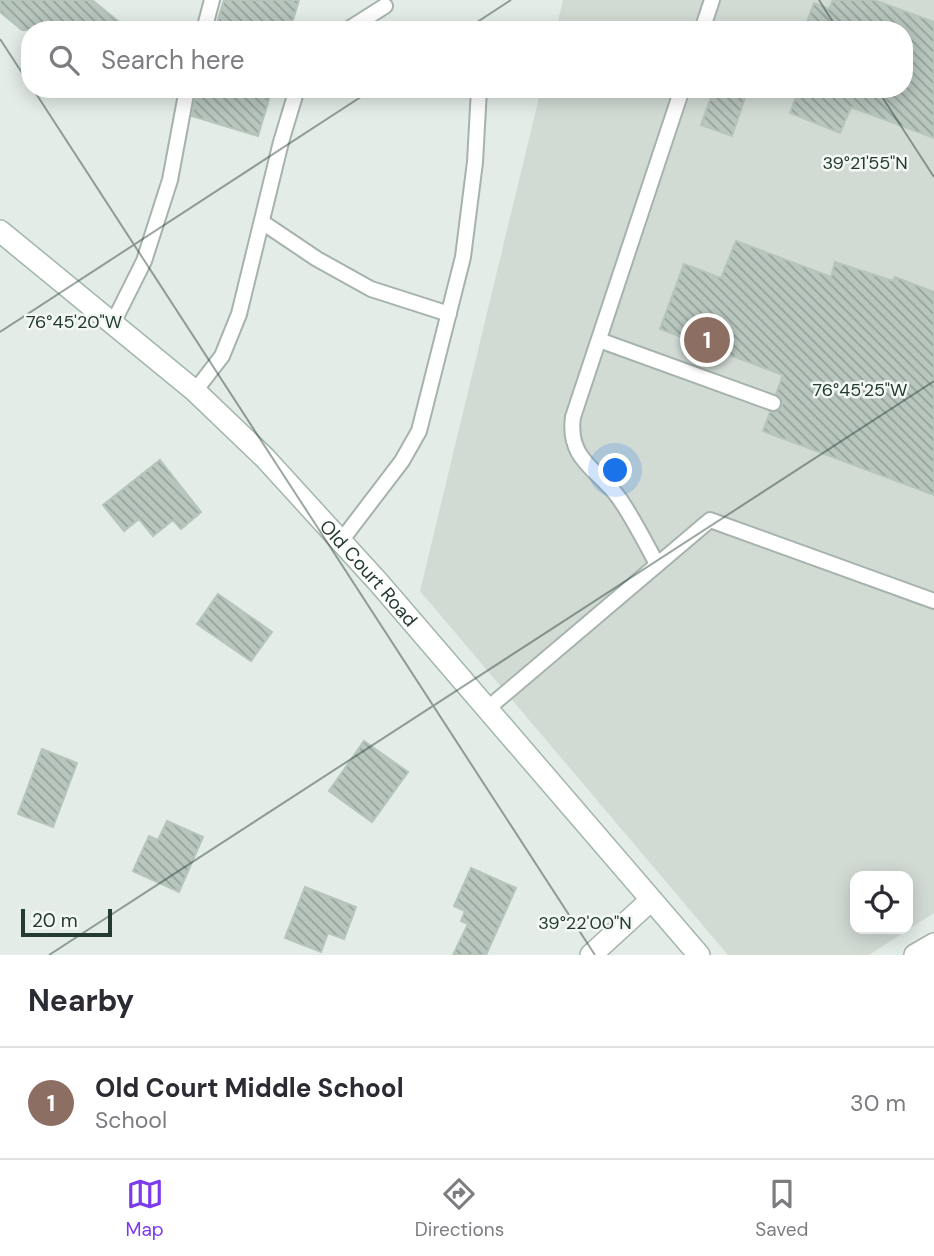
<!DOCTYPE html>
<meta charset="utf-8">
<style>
:root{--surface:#fff;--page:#f2f2f3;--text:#2b2b33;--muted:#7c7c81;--line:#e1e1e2;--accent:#7c3aed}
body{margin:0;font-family:"DM Sans",sans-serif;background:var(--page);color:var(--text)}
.controls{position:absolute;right:21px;bottom:21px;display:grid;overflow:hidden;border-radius:14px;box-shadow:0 4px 18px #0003}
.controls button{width:63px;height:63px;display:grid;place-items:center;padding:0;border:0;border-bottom:2px solid var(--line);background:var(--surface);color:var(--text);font:35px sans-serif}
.scale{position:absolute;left:21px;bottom:18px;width:91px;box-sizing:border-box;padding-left:7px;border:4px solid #243b30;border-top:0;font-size:19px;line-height:24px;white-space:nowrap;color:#243b30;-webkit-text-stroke:5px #f3f8f4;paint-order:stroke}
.you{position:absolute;left:616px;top:471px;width:24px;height:24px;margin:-18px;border:5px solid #fff;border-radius:50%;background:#1a73e8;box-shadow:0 0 0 10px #1a73e833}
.badge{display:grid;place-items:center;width:46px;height:46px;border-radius:50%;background:var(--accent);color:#fff;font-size:23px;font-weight:700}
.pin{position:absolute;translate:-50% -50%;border:4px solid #fff;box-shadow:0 2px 7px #0006}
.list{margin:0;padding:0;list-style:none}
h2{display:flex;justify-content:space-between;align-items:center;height:91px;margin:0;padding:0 28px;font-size:30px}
h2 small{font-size:23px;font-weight:400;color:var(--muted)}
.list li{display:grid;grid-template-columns:46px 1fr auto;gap:21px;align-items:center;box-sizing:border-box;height:112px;padding:0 28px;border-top:2px solid var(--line)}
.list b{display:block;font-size:26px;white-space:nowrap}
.list p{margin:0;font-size:23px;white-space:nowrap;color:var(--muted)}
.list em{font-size:23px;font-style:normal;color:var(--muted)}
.icon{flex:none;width:38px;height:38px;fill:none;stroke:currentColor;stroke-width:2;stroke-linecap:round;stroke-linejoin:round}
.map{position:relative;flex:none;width:934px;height:955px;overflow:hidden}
.search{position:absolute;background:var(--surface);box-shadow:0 4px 18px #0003;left:21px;right:21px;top:21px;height:77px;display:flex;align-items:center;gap:18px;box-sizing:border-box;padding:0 24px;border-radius:28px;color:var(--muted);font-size:26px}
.sheet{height:203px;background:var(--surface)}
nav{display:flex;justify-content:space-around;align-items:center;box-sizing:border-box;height:98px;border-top:2px solid var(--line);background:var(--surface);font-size:19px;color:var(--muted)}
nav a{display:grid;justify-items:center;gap:4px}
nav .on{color:var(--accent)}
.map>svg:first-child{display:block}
</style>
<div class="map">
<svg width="934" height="955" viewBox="0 0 934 955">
<defs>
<pattern id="building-back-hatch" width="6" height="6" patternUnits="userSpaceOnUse" patternTransform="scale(1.75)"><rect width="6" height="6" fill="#b8c6be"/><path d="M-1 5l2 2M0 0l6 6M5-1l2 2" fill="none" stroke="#95a29b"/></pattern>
</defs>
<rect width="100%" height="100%" fill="#e3ece6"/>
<!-- built -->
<path fill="#d1dbd4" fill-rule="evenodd" d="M563,0h371v913l-65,42h-141l-308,-364 121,-502h363v-59h-348zM855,876h53v53h-53z"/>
<!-- building -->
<path fill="url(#building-back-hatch)" stroke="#b6c5bb" stroke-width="2" d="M0,0h92l37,30h-107l-22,-18z
M224,0h75l-9,30h-75z
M833,0h41l60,22v116l-83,-31 -11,26 -50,-20 9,-24h105v-59h-100l10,-27 15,6z
M197,89h75l-14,47 -66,-20z
M714,89h34l-16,47 -31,-11z
M736,241l95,36 4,-15 58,19 2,-4 39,15v203l-171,-64 7,-19h5l7,-5v-6l-6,-7 7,-19 -123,-46 24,-65 37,14z
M160,460l41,52 -20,17 -8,-9 -20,16 -14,-17 -15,12 -21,-26z
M218,594l54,38 -21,29 -54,-37z
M364,741l44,31 -36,50 -43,-31z
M42,749l35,14 -24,64 -35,-13z
M167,821l36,16 -24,55 -46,-21 16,-35 9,4z
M471,868l45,20 -30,67h-33l15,-31 -7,-3 4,-10 -11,-5z
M305,887l51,20 -12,32 -16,-6 -7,19 -36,-14z"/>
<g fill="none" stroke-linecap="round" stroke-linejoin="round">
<!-- service casing -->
<g stroke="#a6b3ac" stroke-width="18">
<path id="service" d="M204,30l8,-30
M347,30l38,-24
M702,30l10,-30
M262,222l55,37 54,30 78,25
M113,323l31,-62 26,-81 17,-91
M599,340l174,63
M195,391l27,-35 17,-42 42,-172 16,-53
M341,541l61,-80 17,-30 44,-174 12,-95 4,-73
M657,564c-12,-22 -24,-46 -38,-66 -21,-29 -52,-38 -46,-81l109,-328
M487,709l223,-189 224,81"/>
</g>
<!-- minor casing -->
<g stroke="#a6b3ac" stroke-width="24">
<path id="minor" d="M591,955l60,-55"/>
</g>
<!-- tertiary casing -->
<g stroke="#a6b3ac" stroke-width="24">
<path id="tertiary" d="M915,955l19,-11"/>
</g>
<!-- secondary casing -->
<g stroke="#a2b6ab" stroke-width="24">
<g id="secondary">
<path id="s1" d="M0,231l195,160 70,67 114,125 320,372"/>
</g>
</g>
<!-- service -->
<use href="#service" stroke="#fff" stroke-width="14"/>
<!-- minor -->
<use href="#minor" stroke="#fff" stroke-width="21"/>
<!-- tertiary -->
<use href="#tertiary" stroke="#fff" stroke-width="21"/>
<!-- secondary -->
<use href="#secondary" stroke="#fff" stroke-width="21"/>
</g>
<!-- ticks -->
<path fill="none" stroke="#243b30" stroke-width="2" stroke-opacity="0.45" d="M819,0l19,30M465,30l46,-30M0,39l30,46M33,89l562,866M877,89l57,88M0,332l373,-243M49,955l885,-574"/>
<g text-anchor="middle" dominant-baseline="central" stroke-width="5" stroke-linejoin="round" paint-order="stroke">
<!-- street labels -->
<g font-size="19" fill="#243b30" stroke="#f3f8f4">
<text stroke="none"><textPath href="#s1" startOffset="504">Old Court Road</textPath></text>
</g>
</g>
<g font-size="18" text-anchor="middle" fill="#243b30" stroke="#f3f8f4" stroke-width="5" stroke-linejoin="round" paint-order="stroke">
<text x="865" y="169">39°21'55"N</text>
<text x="74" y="328">76°45'20"W</text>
<text x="860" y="396">76°45'25"W</text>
<text x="585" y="929">39°22'00"N</text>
</g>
</svg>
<div class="controls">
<button><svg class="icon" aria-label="locate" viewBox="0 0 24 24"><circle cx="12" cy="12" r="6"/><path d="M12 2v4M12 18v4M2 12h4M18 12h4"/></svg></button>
</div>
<div class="scale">20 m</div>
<div class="you"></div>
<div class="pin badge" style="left:707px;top:340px;background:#8d6e63">1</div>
<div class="search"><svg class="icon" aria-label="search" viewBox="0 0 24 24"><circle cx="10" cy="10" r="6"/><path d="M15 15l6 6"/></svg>Search here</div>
</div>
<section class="sheet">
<h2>Nearby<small></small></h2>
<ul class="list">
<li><span class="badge" style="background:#8d6e63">1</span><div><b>Old Court Middle School</b><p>School</p></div><em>30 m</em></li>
</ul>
</section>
<nav>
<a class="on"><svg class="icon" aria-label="map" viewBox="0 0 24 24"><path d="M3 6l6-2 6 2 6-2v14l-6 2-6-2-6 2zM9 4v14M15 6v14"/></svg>Map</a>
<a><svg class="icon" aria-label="directions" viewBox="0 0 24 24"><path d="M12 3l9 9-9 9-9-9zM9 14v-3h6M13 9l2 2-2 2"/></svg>Directions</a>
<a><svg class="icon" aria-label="saved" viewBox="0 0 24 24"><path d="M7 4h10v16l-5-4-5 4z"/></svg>Saved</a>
</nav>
